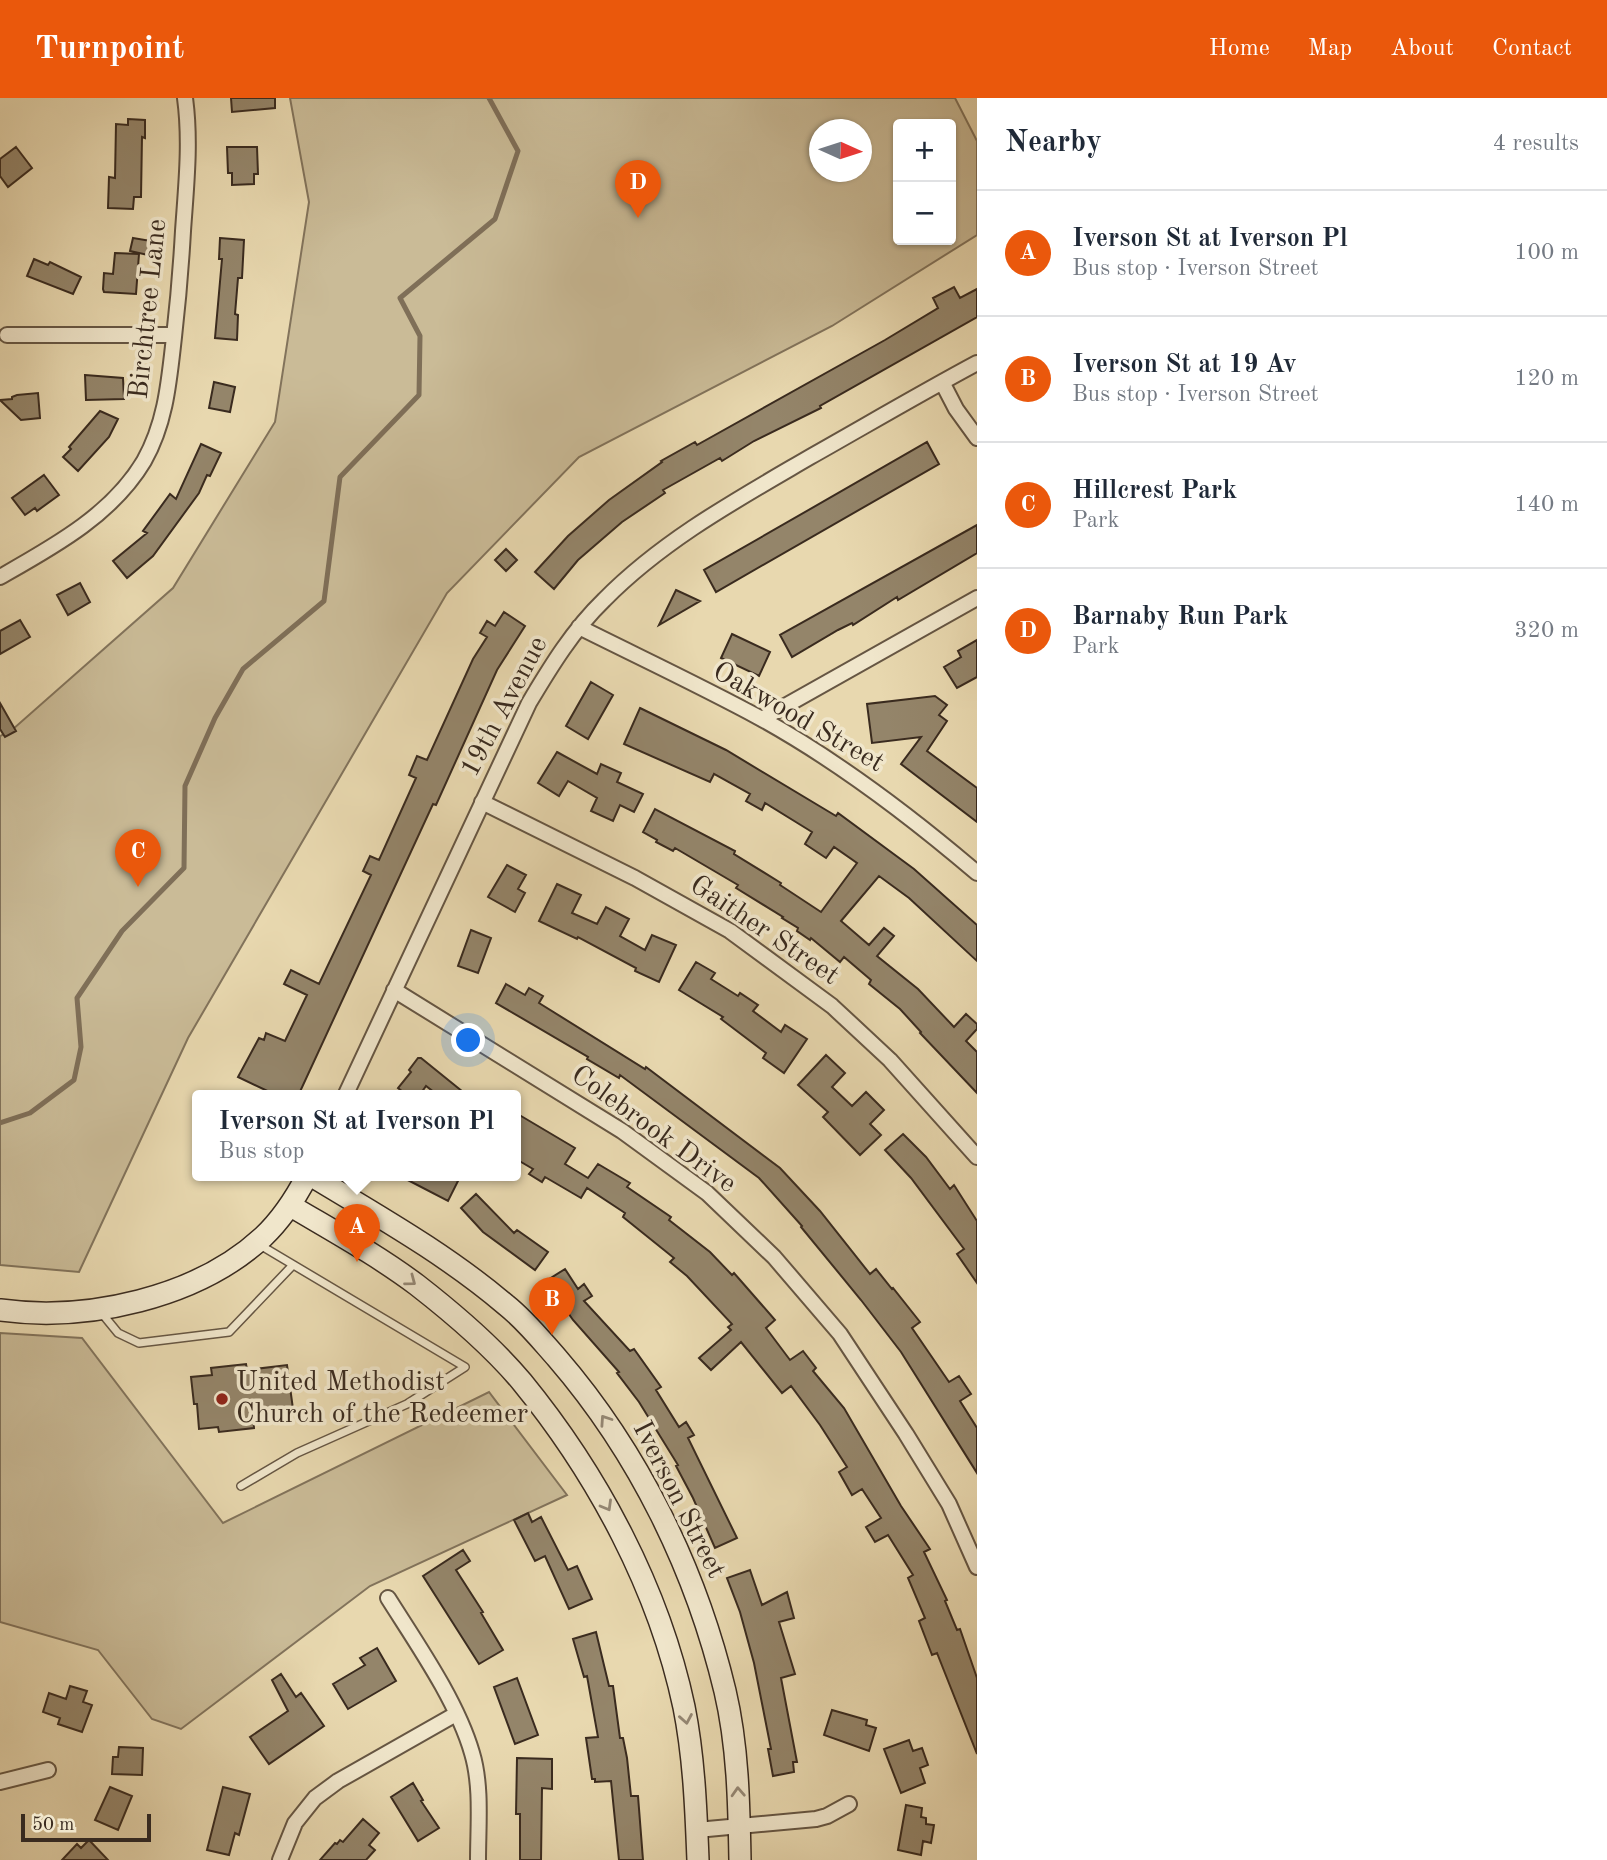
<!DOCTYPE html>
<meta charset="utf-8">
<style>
:root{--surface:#fff;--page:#f6f6f7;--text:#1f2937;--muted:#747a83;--line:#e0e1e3;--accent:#ea580c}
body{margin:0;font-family:"Old Standard TT",serif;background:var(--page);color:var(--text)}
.controls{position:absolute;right:21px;top:21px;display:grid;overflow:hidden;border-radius:7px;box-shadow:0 2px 5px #0004}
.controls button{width:63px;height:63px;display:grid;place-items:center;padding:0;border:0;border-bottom:2px solid var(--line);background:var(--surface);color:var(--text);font:35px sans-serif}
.compass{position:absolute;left:809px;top:21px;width:63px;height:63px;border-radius:50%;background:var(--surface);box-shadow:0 2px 5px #0004;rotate:93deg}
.scale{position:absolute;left:21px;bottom:18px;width:130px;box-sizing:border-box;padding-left:7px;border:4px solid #3a2b1f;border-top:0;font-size:19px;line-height:24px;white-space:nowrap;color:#3a2b1f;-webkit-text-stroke:5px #f0e6cb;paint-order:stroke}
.you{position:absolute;left:469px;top:943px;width:24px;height:24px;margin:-18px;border:5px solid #fff;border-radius:50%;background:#1a73e8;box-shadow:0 0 0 10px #1a73e833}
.badge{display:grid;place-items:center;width:46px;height:46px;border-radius:50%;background:var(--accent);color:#fff;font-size:23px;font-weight:700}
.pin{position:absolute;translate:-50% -58px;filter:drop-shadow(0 2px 4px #0008)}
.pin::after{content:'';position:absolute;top:37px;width:24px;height:21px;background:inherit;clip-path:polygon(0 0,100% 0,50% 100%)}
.popup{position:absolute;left:192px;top:992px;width:329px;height:91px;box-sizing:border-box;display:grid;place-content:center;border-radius:7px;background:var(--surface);filter:drop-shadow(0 2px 5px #0005);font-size:23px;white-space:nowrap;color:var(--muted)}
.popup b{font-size:26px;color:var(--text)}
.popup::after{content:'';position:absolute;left:50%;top:100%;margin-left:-14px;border:14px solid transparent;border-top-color:var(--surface)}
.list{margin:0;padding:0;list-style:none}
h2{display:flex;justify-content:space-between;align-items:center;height:91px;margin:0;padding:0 28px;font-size:30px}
h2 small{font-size:23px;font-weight:400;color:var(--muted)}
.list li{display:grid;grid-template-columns:46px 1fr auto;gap:21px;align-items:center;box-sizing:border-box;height:126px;padding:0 28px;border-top:2px solid var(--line)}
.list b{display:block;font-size:26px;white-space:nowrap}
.list p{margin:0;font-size:23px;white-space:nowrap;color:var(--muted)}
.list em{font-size:23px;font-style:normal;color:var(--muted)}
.map{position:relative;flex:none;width:977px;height:1762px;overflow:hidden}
header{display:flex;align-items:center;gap:42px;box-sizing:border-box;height:98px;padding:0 35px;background:var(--accent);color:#fff}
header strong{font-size:33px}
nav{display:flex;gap:38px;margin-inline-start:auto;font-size:24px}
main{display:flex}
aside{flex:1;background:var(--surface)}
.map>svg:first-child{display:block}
</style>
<header>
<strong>Turnpoint</strong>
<nav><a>Home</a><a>Map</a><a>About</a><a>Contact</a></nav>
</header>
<main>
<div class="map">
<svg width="977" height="1762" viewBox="0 0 977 1762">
<rect width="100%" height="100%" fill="#e8d8af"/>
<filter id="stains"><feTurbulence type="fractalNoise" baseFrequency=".00286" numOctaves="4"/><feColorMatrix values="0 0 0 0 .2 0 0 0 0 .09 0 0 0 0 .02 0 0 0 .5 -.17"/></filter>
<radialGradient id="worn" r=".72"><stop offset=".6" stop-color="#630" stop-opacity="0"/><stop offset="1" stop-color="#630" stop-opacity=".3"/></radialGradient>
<!-- green -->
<path fill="#cabb97" stroke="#82735b" stroke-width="2" fill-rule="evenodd" d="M290,0h665l22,43v94l-145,91 -253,131 -132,136 -259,445 -109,234 -79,-7v-529l12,-6 161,-142 102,-166 34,-220zM898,26h53v116h-53zM820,32h42v42h-42z
M0,1235l82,5 141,185 266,-131 78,103 -197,91 -189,143 -29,-10 -54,-69 -98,-28z"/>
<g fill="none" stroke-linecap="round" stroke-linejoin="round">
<!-- stream -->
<path stroke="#7f6f58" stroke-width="5" d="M0,1025l30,-10 44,-33 7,-33 -4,-49 45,-67 62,-63 1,-82 30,-68 28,-49 81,-68 16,-124 79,-82 1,-59 -20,-38 95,-79 23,-68 -29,-53"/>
</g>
<!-- building -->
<path fill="#94856a" stroke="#3a2b1f" stroke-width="2" d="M231,0h44v10l-43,4z
M128,21l17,1v18l-3,-1 -1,60h-7l-1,12 -25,-1 1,-31 6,1 1,-54 12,1z
M16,49l16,21 -24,19 -8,-11v-17z
M227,49h30l1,27h-4v10l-22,1v-12h-4z
M133,140l18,3 -3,14 -18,-4z
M220,140l24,2 -2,38h-4l-3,36 3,1 -1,25 -22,-2 7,-79h-3z
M115,155l24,1 -3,40 -32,-2 -1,-3 1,-16 9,1z
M34,161l14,6 2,-3 31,15 -8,17 -46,-18z
M954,189l6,11 17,-9v28l-157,89 1,2 -67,33 -32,20 -2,-3 -57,32 2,3 -43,29 -44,38 -24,29 -19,-17 33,-36 41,-36 53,-38 -1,-1 34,-19 2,3 188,-105 53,-32 -5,-10z
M85,277l38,3 1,21 -38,1z
M214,284l21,5 -5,25 -21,-4z
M38,295l2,25 -19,2 -21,-20 12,-1v-2l5,-2z
M100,313l18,8 -9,18 -31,34 -15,-14 8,-8 -2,-2z
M927,344l12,22 -223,128 -12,-22z
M201,346l20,9 -11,23 -3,-1 -8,18 -46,63 -26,22 -14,-17 34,-28 -4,-2 27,-37 6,5z
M44,377l15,20 -22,16 -2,-3 -10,7 -13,-17z
M977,427v28l-79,47 -1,-3 -44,28 -1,-2 -14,7 -46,27 -12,-22z
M506,451l11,11 -11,11 -11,-11z
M80,485l10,19 -22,13 -11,-20z
M676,492l24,11 -41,24z
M504,514l21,14 -28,44 -61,135 -3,-1 -135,292h-20l-40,-19 21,-39 5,2 2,-7 19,8 22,-46 -23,-11 7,-14 28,14 52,-109 -8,-4 7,-15 9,4 37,-82 -7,-3 8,-19 10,4 46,-101 14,-22 -7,-4 7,-12 8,5z
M20,522l10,17 -30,17v-23z
M732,536l38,18 -11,24 -38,-18z
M977,542v37l-20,11 -13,-21 17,-10 -3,-6z
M591,584l22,13 -25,44 -22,-13z
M935,598l12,9 -8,10 8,6 -20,30 50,37v34l-76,-58 20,-27 -49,6 -5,-39z
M0,605l16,28 -11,6 -5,-8z
M640,610l86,42 110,66 2,-3 76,56 63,56v36l-68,-63 -30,-22 -38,45 28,24 15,-17 10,8 -17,20 41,33 36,38 12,-13 11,10v5l-11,12 11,11v41l-57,-60 1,-1 -21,-23 -31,-25 2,-4 -27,-23 -4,5 -29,-24 -1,2 -13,-9 1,-3 -16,-10 1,-1 -47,-29 2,-3 -63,-37 -2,3 -17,-9 1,-2 -14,-8 12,-23 80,42 -1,3 47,29 -1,2 41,27 36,-49 -23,-16 -8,11 -21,-14 7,-12 -47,-29 -3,7 -16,-9 4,-7 -36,-20 -4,8 -86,-38z
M557,654l40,22 4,-10 20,9 -4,9 26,12 -9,18 -14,-7 -7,16 -22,-10 6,-13 -29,-17 -9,15 -21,-13z
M507,767l19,10 -8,14 7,4 -10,19 -27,-15z
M557,786l24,11 -9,18 25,11 9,-17 23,12 -9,17 25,14 7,-15 24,10 -17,37 -24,-11 1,-3 -58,-31 -1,2 -38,-18z
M471,832l20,8 -13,35 -20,-7z
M696,864l19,11 -4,6 27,17 2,-3 18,12 -5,6 28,21 4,-7 22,14 -23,34 -21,-15 3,-5 -45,-34 2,-2 -44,-27z
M506,886l19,11 4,-7 14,8 -4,7 106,66 1,-2 134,101 40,43 50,63 6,-5 16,20 1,-1 27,34 -8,6 37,54 10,-6 12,18 -11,7 17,27v45l-76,-121 -40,-52 -60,-73 1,-1 -43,-48 -139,-103 -1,3 -32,-19 1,-2 -92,-54z
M826,957l19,18 -13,14 20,19 14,-14 18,18 -14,14 11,11 -21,20 -37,-38 5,-5 -30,-27z
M418,960h3l47,38h-29l-13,-10 -7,10h-11l-10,-8 13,-16 -2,-2z
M516,1015l59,35 -10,16 23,14 10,-14 32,19 -3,4 44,30 -2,3 41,32 22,23 2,-2 41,47 -9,8 24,32 13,-9 13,17 -3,3 31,37 57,98 29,43 -6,3 23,48 -2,1 12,29 3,-1 17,49v76l-40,-101 -5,2 -13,-34 6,-3 -17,-40 5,-3 -25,-40 -13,7 -9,-15 15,-9 -19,-29 -10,6 -13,-23 8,-5 -27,-42 -29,-39 -9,7 -41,-51 -30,28 -12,-12 32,-28 -3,-3 4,-3 -45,-48 -17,-14 4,-4 -51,-41 2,-4 -38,-25 -6,10 -36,-21 -3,5 -13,-8 4,-5 -17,-10z
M903,1036l23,23 24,32 4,-4 23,36v62l-20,-29 7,-5 -53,-71 -26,-28z
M400,1078h48l10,5 -10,20z
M476,1096l38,39 3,-3 31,22 -13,18 -52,-38 -22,-24z
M565,1171l13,20 6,-5 8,12 -8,5 46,50 4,-2 27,38 -5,3 23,37 7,-5 8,13 -6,3 49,100 -22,10 -22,-50 -17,-32 2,-1 -39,-63 -22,-29 2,-1 -46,-52 -27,-39z
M246,1266l1,6 40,-5 6,44 -40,5 1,14 -35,4 -1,-5 -19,2 -2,-25h-3l-3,-27 21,-2 -1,-7z
M528,1415l4,9 9,-5 27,53 9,-4 15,33 -23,10 -24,-53 -10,5 -21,-41z
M463,1452l7,11 -14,9 27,42 -2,1 22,37 -24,14 -56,-88z
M750,1472l12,35 25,-13 7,26 -15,4 16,52 -14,4 16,84h-4l1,10 -21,4 -5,-27h3l-17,-86 -14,-51 -13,-34z
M596,1534l13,54h4l7,52h3l4,20 4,38h7l5,64h-24l-8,-79 -16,1v-3h-3l-6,-41 12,-1 -11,-61 -3,1 -11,-38z
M377,1550l19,33 -48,28 -15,-25 32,-19 -5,-7z
M281,1576l15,23 5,-4 23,33 -55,38 -19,-27 38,-26 -16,-31z
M517,1580l21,57 -23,9 -21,-57z
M70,1588l17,5 -4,11 9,3 -10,27 -24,-8 2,-6 -17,-6 6,-19 17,6z
M832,1612l35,10 -1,5 10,3 -7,23 -45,-16z
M909,1642l4,11 9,-3 6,17 -8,3 5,15 -24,10 -17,-44z
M119,1649l24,1 -1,27 -30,-1 1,-17h5z
M517,1660l35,1v30l-10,-1 -1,72h-21v-46h-4z
M413,1685l10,17 -2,1 18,27 -21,13 -27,-44z
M110,1689l22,9 -14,34 -23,-10z
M223,1689l27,7 -11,41 -4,-2 -6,22 -22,-5z
M906,1707l16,3 -1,9 5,1v6l8,1 -3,18 -8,-2 -2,14 -23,-5z
M363,1721l16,14 -10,12 6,5 -9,10h-46l15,-17 2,1 3,-4 3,2z
M89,1742l19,20h-46l15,-16 4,4z"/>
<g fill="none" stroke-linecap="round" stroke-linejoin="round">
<!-- lane casing -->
<g stroke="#665643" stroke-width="10">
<path id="lane" d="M100,1213l18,22 21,10 90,-11 63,-66
M241,1388l56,-33 110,-49 58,-37 -205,-122"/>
</g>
<!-- street casing -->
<g stroke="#665643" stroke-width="18">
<path id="street" d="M7,237h167
M942,284l14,27 21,29
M0,479c53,-30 112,-62 144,-116 22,-39 25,-80 30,-124 4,-35 7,-70 9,-106 3,-44 8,-89 2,-133
M579,529c60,30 122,59 181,91 78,43 149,97 217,155
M762,621l215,-121
M482,704l153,76 95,53 102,75 58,54 87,97
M394,892l228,141 85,62 67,64 66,77 66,100 43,70 28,63
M345,998l184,-393c22,-37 44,-73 75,-103 59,-60 134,-101 206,-143 55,-31 111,-64 167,-94
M388,1500c29,46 69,103 84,155 10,33 6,73 6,107
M0,1684l48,-12
M697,1732l119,-11 11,-3 22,-12
M280,1762l15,-37 20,-25 23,-17 118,-67"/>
</g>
<!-- secondary casing -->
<g stroke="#3a2b1f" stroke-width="24">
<path id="secondary" d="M312,1078c66,40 134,78 194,129 19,15 35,35 51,53 82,95 139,212 168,333 13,55 14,113 15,169
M291,1108c42,25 86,49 126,79 36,28 75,61 105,97 76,93 137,207 162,325 10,50 12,102 14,153
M0,1212c87,12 197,-12 263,-73 19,-18 32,-38 44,-61"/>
</g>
<!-- lane -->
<use href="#lane" stroke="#f0e6cb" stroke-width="7"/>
<!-- street -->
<use href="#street" stroke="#f0e6cb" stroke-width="14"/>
<!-- secondary -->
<use href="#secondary" stroke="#f0e6cb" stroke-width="21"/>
</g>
<!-- one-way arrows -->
<defs><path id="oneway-chevron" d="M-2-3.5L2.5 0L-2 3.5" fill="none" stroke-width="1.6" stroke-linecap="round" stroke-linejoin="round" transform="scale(1.75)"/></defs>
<g stroke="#958875">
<use href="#oneway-chevron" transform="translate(411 1183) rotate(37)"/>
<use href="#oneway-chevron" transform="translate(605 1322) rotate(-124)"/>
<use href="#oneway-chevron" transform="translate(607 1408) rotate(60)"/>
<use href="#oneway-chevron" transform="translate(686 1621) rotate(80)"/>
<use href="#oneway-chevron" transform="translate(738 1694) rotate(-93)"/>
</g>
<!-- markers -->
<circle fill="#8f2418" stroke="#f0e6cb" stroke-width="2.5" cx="222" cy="1301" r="7"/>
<g text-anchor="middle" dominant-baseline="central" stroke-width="7" stroke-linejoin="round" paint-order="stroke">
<!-- street labels -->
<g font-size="28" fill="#3a2b1f" stroke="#f0e6cb">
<text transform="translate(149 211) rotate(-84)">Birchtree Lane</text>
<text transform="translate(505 609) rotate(-62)">19th Avenue</text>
<text transform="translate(798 620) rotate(30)">Oakwood Street</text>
<text transform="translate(764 833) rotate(34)">Gaither Street</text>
<text transform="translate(653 1032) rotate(36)">Colebrook Drive</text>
<text transform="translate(678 1402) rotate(63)">Iverson Street</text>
</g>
<!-- poi labels -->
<g font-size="28" fill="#3a2b1f" stroke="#f0e6cb" text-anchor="start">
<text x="236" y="1285">United Methodist<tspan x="236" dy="32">Church of the Redeemer</tspan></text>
</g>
</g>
<rect width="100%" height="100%" filter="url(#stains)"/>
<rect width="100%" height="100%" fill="url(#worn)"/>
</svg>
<div class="controls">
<button>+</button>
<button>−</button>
</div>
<svg class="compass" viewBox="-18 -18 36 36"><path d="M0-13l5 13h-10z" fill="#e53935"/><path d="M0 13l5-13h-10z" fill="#747a83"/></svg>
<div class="scale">50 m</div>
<div class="you"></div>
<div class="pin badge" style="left:357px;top:1164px">A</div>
<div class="popup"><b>Iverson St at Iverson Pl</b>Bus stop</div>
<div class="pin badge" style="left:552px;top:1237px">B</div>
<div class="pin badge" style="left:138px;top:789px">C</div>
<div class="pin badge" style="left:638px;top:120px">D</div>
</div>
<aside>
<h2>Nearby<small>4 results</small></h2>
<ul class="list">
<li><span class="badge">A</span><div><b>Iverson St at Iverson Pl</b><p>Bus stop · Iverson Street</p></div><em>100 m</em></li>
<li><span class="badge">B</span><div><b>Iverson St at 19 Av</b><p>Bus stop · Iverson Street</p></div><em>120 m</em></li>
<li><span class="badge">C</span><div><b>Hillcrest Park</b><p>Park</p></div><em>140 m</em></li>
<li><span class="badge">D</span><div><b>Barnaby Run Park</b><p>Park</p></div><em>320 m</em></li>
</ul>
</aside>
</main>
